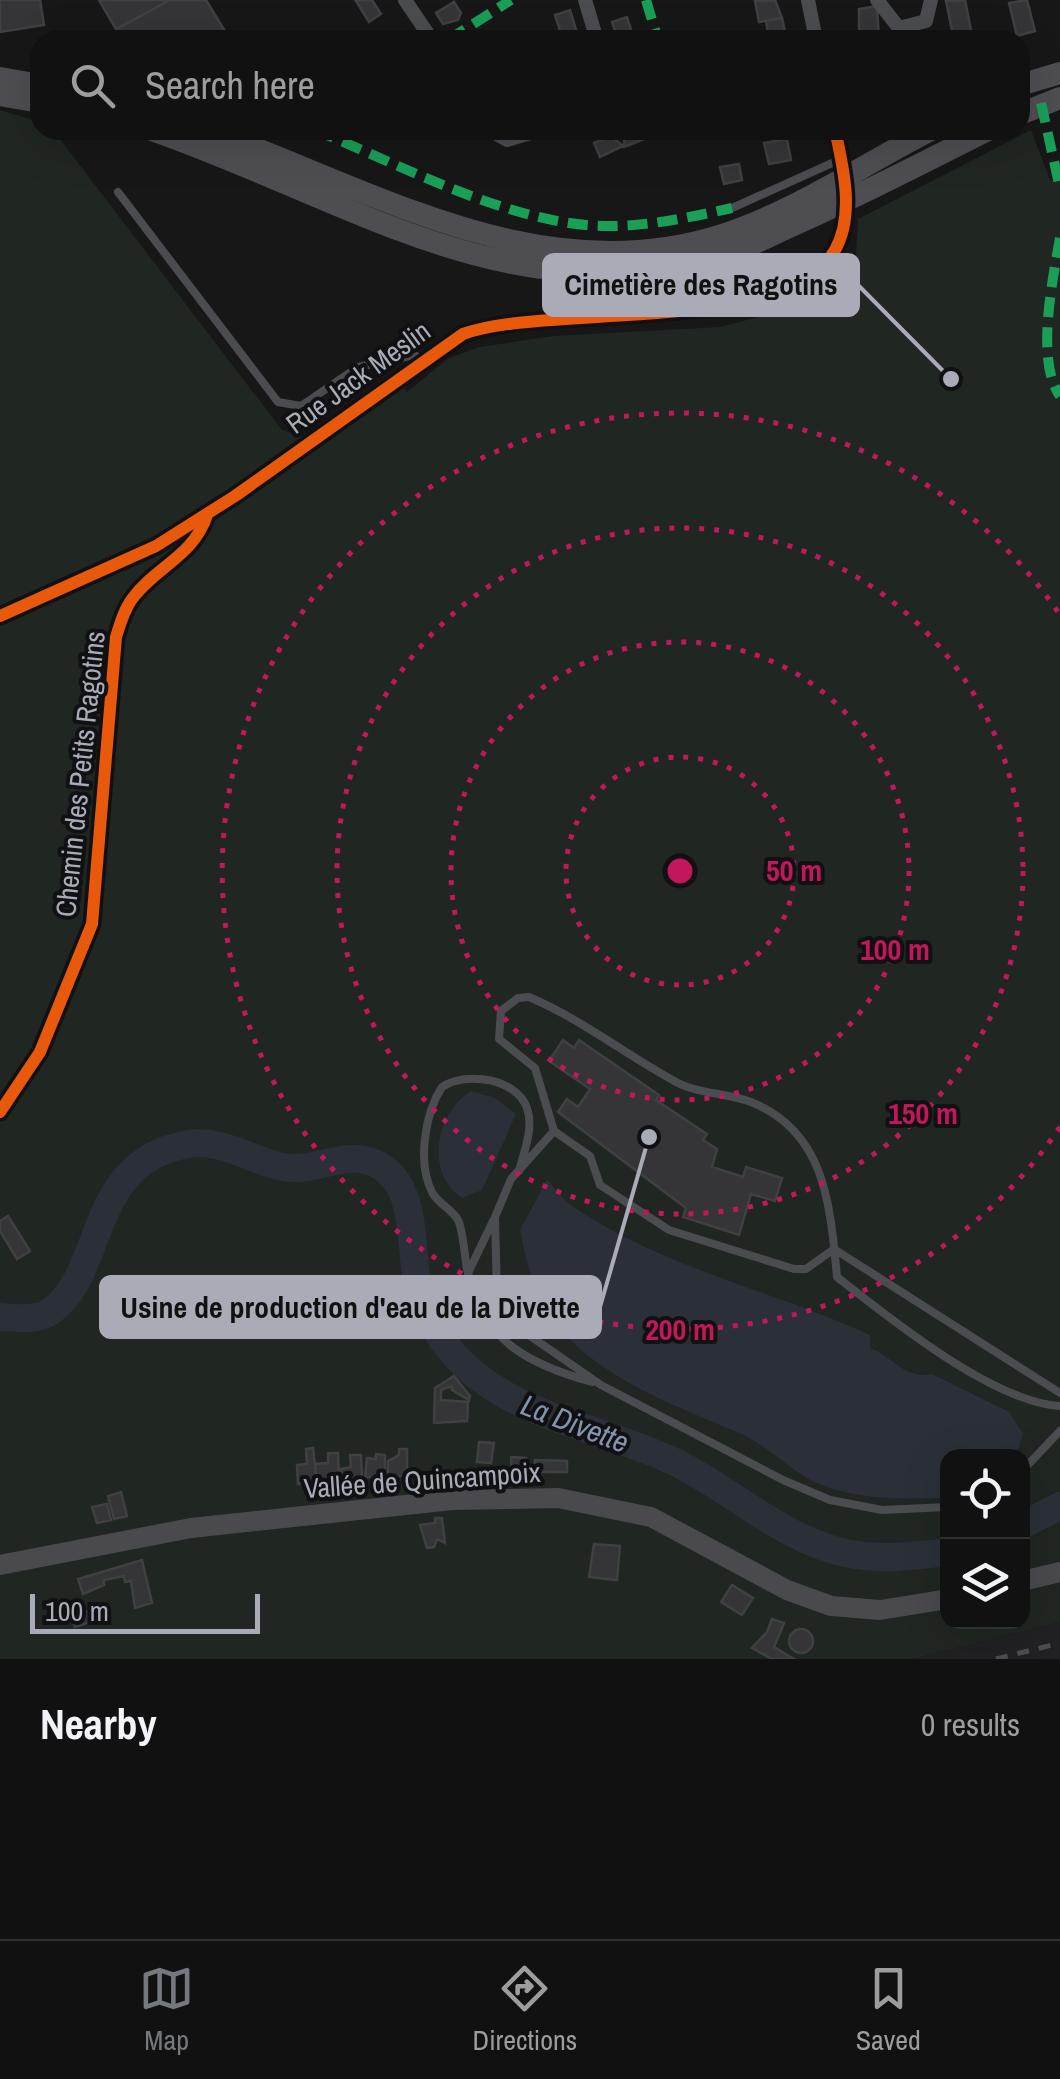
<!DOCTYPE html>
<meta charset="utf-8">
<style>
:root{--surface:#111;--page:#1e1f1f;--text:#f1f3f6;--muted:#9c9d9f;--line:#303131;--accent:#76787f}
body{margin:0;font-family:"Archivo Narrow",sans-serif;background:var(--page);color:var(--text)}
.controls{position:absolute;right:30px;bottom:30px;display:grid;overflow:hidden;border-radius:20px;box-shadow:0 10px 40px #0002}
.controls button{width:90px;height:90px;display:grid;place-items:center;padding:0;border:0;border-bottom:2px solid var(--line);background:var(--surface);color:var(--text);font:50px sans-serif}
.scale{position:absolute;left:30px;bottom:25px;width:230px;box-sizing:border-box;padding-left:10px;border:5px solid #a9acb7;border-top:0;font-size:28px;line-height:35px;white-space:nowrap;color:#a9acb7;-webkit-text-stroke:8px #111113;paint-order:stroke}
.list{margin:0;padding:0;list-style:none}
h2{display:flex;justify-content:space-between;align-items:center;height:130px;margin:0;padding:0 40px;font-size:42px}
h2 small{font-size:32px;font-weight:400;color:var(--muted)}
.icon{flex:none;width:55px;height:55px;fill:none;stroke:currentColor;stroke-width:2;stroke-linecap:round;stroke-linejoin:round}
.map{position:relative;flex:none;width:1060px;height:1659px;overflow:hidden}
.search{position:absolute;background:var(--surface);box-shadow:0 10px 40px #0002;left:30px;right:30px;top:30px;height:110px;display:flex;align-items:center;gap:25px;box-sizing:border-box;padding:0 35px;border-radius:30px;color:var(--muted);font-size:38px}
.sheet{height:280px;background:var(--surface)}
nav{display:flex;justify-content:space-around;align-items:center;box-sizing:border-box;height:140px;border-top:2px solid var(--line);background:var(--surface);font-size:28px;color:var(--muted)}
nav a{display:grid;justify-items:center;gap:5px}
nav .on{color:var(--accent)}
.map>svg:first-child{display:block}
</style>
<div class="map">
<svg width="1060" height="1659" viewBox="0 0 1060 1659">
<rect width="100%" height="100%" fill="#171717"/>
<!-- built -->
<path fill="#212123" d="M1060,1622v37h-148z"/>
<!-- green -->
<path fill="#202621" fill-rule="evenodd" d="M0,110l40,12v8h13l229,300 22,7 87,-64 16,19 42,-34 31,-11 73,-11 168,-9 133,-36 4,-72 173,-89 19,50 10,1v1441l-148,37h-912zM948,1456h74v166h-74z"/>
<!-- water -->
<path fill="#2b3038" d="M471,1091l24,7 21,16 -34,76 -20,8c-38,-25 -26,-86 9,-107z
M547,1180c8,7 13,18 25,26 91,62 199,84 298,129v13c23,8 34,32 62,26l77,38 14,22 -7,22h-68l-1,40 -5,2c-43,1 -96,2 -135,-20 -24,-14 -43,-35 -70,-46 -66,-28 -158,-61 -195,-129 -12,-22 -17,-49 -22,-73z"/>
<g fill="none" stroke-linecap="round" stroke-linejoin="round">
<!-- river -->
<path stroke="#2b3038" stroke-width="28" d="M0,1317c16,1 37,4 51,-6 55,-38 35,-151 138,-167 34,-5 63,17 94,23 30,6 61,-16 89,-5 44,17 38,75 44,113 3,21 13,45 25,63 55,79 156,86 236,125 58,29 107,78 173,91 33,6 65,2 98,-2
M1022,1525l38,-19"/>
</g>
<!-- building -->
<path fill="#353537" stroke="#404043" stroke-width="2.5" d="M0,0h40l4,25 -44,7z
M99,0h71l-54,29z
M170,0h36l19,31 -14,9h-86l-8,-11z
M365,0h7l9,14 -12,8 -13,-21z
M775,0l7,18 -23,4 -4,-21z
M965,0l8,40h-19l-8,-39z
M1027,0l8,31 -18,5 -8,-33z
M454,2l7,11 -3,7 -15,4 -7,-11z
M877,6l2,34h-20v-31z
M570,10l7,23 -15,4 -7,-22z
M627,17l7,23h-16l-6,-18z
M782,18l4,18 -17,3 -3,-18z
M643,130l4,8 -23,9v-16z
M611,136l12,10 -23,11 -6,-14z
M787,139l4,21 -22,4 -5,-21z
M739,164l3,16 -18,4 -4,-17z
M563,1040l11,8 5,-8 80,55 -3,5 51,34 -4,6 14,9 -5,18 31,10 3,-10 36,11 -7,23 -24,-7 -12,41 -56,-18 3,-9 -128,-96 9,-13 11,8 12,-18 -41,-28z
M8,1216l22,35 -13,8 -17,-28v-10z
M454,1376l16,20 -1,4 -17,-10v-4l-11,4v10l27,2 -1,19 -33,2 1,-35z
M479,1442l15,1 -3,20 -14,-1z
M313,1448l4,35 -19,1 -1,-19 10,-1 -1,-15z
M399,1449h8v27h-19v-15l11,-6z
M328,1453h10l1,27 -22,3 -2,-19 13,-1z
M376,1454l9,1v22h-20l2,-19 9,1z
M350,1455h11l1,23 -20,2 -1,-11 10,-2z
M511,1457l15,1v23l-14,-1z
M535,1460l32,1v11h-33z
M121,1492l6,24 -13,3 -6,-23z
M107,1504l4,16 -14,3 -5,-16z
M435,1518h7l3,25 -8,-4 -3,8 -7,1 -7,-23 15,-2z
M594,1544l26,2 -3,34 -28,-3z
M142,1560l10,43 -17,5 -4,-27 -6,1 -1,-6 -20,4v5l-21,9 -5,-15z
M732,1585l21,13 -11,17 -21,-13z
M100,1608l3,10 -28,9 -5,-11z
M772,1619l12,4 -10,24 20,12h-22l-20,-11 15,-16z
M789 1641a12 12 0 1 1 24 0a12 12 0 1 1-24 0Z"/>
<g fill="none" stroke-linecap="round" stroke-linejoin="round">
<!-- lane -->
<path stroke="#4b4c50" stroke-width="8" d="M118,192l160,210 23,4 57,-39 57,-12 5,5
M732,208l109,-49
M554,1131l-43,48 -16,38 2,80 23,32 81,56 182,95 47,20 52,10 66,-3
M519,1171c5,-19 15,-43 8,-63 -11,-30 -60,-37 -85,-21 -17,26 -25,76 -10,105 5,11 20,17 26,28 6,12 6,38 10,53 16,68 59,91 124,109
M834,1249l-28,20h-12l-125,-39 -69,-45 -10,-29 -36,-25 -19,-63 -36,-29 2,-28 17,-13 11,-1c52,22 97,58 147,85 23,12 51,11 75,20 75,30 79,103 86,175 52,41 156,125 223,129
M834,1249l226,144
M469,1271l24,-50
M1022,1471l38,-40"/>
<!-- street -->
<path stroke="#4b4c50" stroke-width="14" d="M405,0l27,40
M585,0l12,40
M808,0l8,40
M877,0l22,28 27,-7 5,-21
M490,130l17,10 33,-10
M0,616l156,-70 79,-50 228,-162c85,-31 322,2 372,-84 20,-35 8,-84 0,-120
M0,1112l40,-60 52,-128 24,-287c4,-12 7,-26 15,-37 23,-34 63,-43 76,-87"/>
<!-- secondary -->
<path stroke="#4a4a4e" stroke-width="20" d="M0,1565l191,-37 261,-28 106,-2 93,19 136,73 44,16 49,4 68,-11
M1022,1581l38,-9"/>
<!-- primary -->
<path stroke="#4e4e52" stroke-width="22" d="M0,78l40,7
M1020,85l40,-12
M0,95l40,7
M1020,114l40,-16
M152,130c194,67 361,189 574,124 24,-7 47,-20 70,-30 65,-29 128,-62 192,-94
M207,130c166,59 330,162 512,106 76,-24 143,-71 212,-106"/>
<!-- rail -->
<path stroke="#4c4d50" stroke-width="5" stroke-dasharray="12 10" stroke-linecap="butt" d="M996,1659l64,-16"/>
<!-- quiet -->
<path stroke="#1a9f57" stroke-width="10" stroke-dasharray="20 10" stroke-linecap="butt" d="M646,0l12,40
M448,40l63,-40
M1041,103l19,85
M315,130c86,35 195,94 288,96 42,1 89,-9 129,-18
M1060,238c-7,40 -25,123 0,158"/>
<!-- cycleway casing -->
<g stroke="#111113" stroke-width="19">
<path id="cycleway" d="M0,616l156,-70 79,-50 228,-162c85,-31 322,2 372,-84 20,-35 8,-84 0,-120
M0,1112l40,-60 52,-128 24,-287c4,-13 8,-27 16,-38 23,-32 62,-43 75,-84"/>
</g>
<!-- cycleway -->
<use href="#cycleway" stroke="#e8590c" stroke-width="12"/>
</g>
<!-- distance rings -->
<g fill="none" stroke="#c2185b" stroke-width="5" stroke-dasharray="5 10">
<circle cx="680" cy="871" r="114"/>
<circle cx="680" cy="871" r="229"/>
<circle cx="680" cy="871" r="343"/>
<path d="M1060 1127A458 458 0 1 1 1060 615"/>
</g>
<g text-anchor="middle" dominant-baseline="central" stroke-width="8" stroke-linejoin="round" paint-order="stroke">
<!-- street labels -->
<g font-size="28" fill="#a9acb7" stroke="#111113">
<text transform="translate(358 377) rotate(-36)">Rue Jack Meslin</text>
<text transform="translate(80 774) rotate(-84)">Chemin des Petits Ragotins</text>
<text transform="translate(422 1480) rotate(-4)">Vallée de Quincampoix</text>
</g>
<!-- water labels -->
<g font-size="30" font-style="italic" fill="#8394af" stroke="#111113">
<text transform="translate(575 1423) rotate(21)">La Divette</text>
</g>
</g>
<circle cx="680" cy="871" r="15" fill="#c2185b" stroke="#111113" stroke-width="5"/>
<g font-size="30" text-anchor="middle" font-weight="bold" fill="#c2185b" stroke="#111113" stroke-width="8" stroke-linejoin="round" paint-order="stroke">
<text x="794" y="881">50 m</text>
<text x="895" y="960">100 m</text>
<text x="923" y="1124">150 m</text>
<text x="680" y="1340">200 m</text>
</g>
<!-- callouts -->
<path fill="none" stroke="#a9acb7" stroke-width="4" d="M951 379L858 285M649 1137L600 1307"/>
<g fill="#a9acb7" stroke="#111113" stroke-width="4">
<circle cx="951" cy="379" r="10"/>
<circle cx="649" cy="1137" r="10"/>
</g>
<g fill="#a9acb7" stroke="#a9acb7" stroke-width="4">
<rect x="544" y="255" width="314" height="60" rx="10"/>
<rect x="101" y="1277" width="499" height="60" rx="10"/>
</g>
<g font-size="30" text-anchor="middle" font-weight="bold" fill="#111">
<text x="701" y="295">Cimetière des Ragotins</text>
<text x="350" y="1318">Usine de production d'eau de la Divette</text>
</g>
</svg>
<div class="controls">
<button><svg class="icon" aria-label="locate" viewBox="0 0 24 24"><circle cx="12" cy="12" r="6"/><path d="M12 2v4M12 18v4M2 12h4M18 12h4"/></svg></button>
<button><svg class="icon" aria-label="layers" viewBox="0 0 24 24"><path d="M12 4l9 5-9 5-9-5zM3 14l9 5 9-5"/></svg></button>
</div>
<div class="scale">100 m</div>
<div class="search"><svg class="icon" aria-label="search" viewBox="0 0 24 24"><circle cx="10" cy="10" r="6"/><path d="M15 15l6 6"/></svg>Search here</div>
</div>
<section class="sheet">
<h2>Nearby<small>0 results</small></h2>
<ul class="list">
</ul>
</section>
<nav>
<a class="on"><svg class="icon" aria-label="map" viewBox="0 0 24 24"><path d="M3 6l6-2 6 2 6-2v14l-6 2-6-2-6 2zM9 4v14M15 6v14"/></svg>Map</a>
<a><svg class="icon" aria-label="directions" viewBox="0 0 24 24"><path d="M12 3l9 9-9 9-9-9zM9 14v-3h6M13 9l2 2-2 2"/></svg>Directions</a>
<a><svg class="icon" aria-label="saved" viewBox="0 0 24 24"><path d="M7 4h10v16l-5-4-5 4z"/></svg>Saved</a>
</nav>
